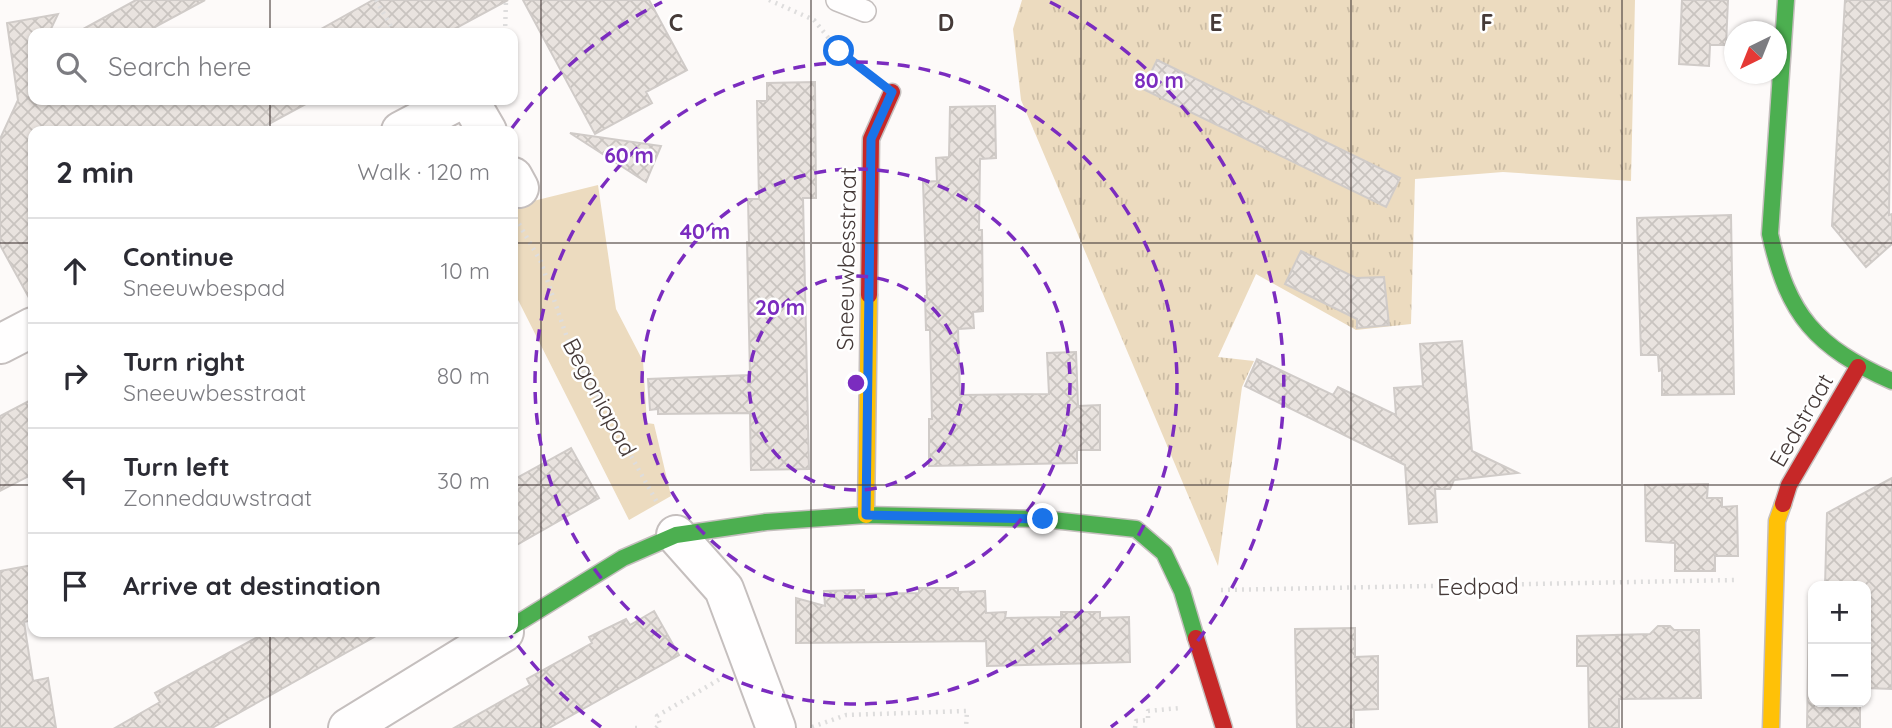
<!DOCTYPE html>
<meta charset="utf-8">
<style>
:root{--surface:#fff;--page:#f2f2f3;--text:#2b2b33;--muted:#7c7c81;--line:#e1e1e2}
body{margin:0;font-family:Quicksand,sans-serif;background:var(--page);color:var(--text)}
.controls{position:absolute;right:21px;bottom:21px;display:grid;overflow:hidden;border-radius:14px;box-shadow:0 2px 5px #0004}
.controls button{width:63px;height:63px;display:grid;place-items:center;padding:0;border:0;border-bottom:2px solid var(--line);background:var(--surface);color:var(--text);font:35px sans-serif}
.compass{position:absolute;left:1724px;top:21px;width:63px;height:63px;border-radius:50%;background:var(--surface);box-shadow:0 2px 5px #0004;rotate:223deg}
.stop{position:absolute;width:21px;height:21px;margin:-16px;border:5px solid #1a73e8;border-radius:50%;background:#fff}
.stop.end{background:#1a73e8;border-color:#fff;box-shadow:0 2px 7px #0008}
.list{margin:0;padding:0;list-style:none}
h2{display:flex;justify-content:space-between;align-items:center;height:91px;margin:0;padding:0 28px;font-size:30px}
h2 small{font-size:23px;font-weight:400;color:var(--muted)}
.list li{display:grid;grid-template-columns:46px 1fr auto;gap:21px;align-items:center;box-sizing:border-box;height:105px;padding:0 28px;border-top:2px solid var(--line)}
.list b{display:block;font-size:26px;white-space:nowrap}
.list p{margin:0;font-size:23px;white-space:nowrap;color:var(--muted)}
.list em{font-size:23px;font-style:normal;color:var(--muted)}
.icon{flex:none;width:38px;height:38px;fill:none;stroke:currentColor;stroke-width:2;stroke-linecap:round;stroke-linejoin:round}
.map{position:relative;flex:none;width:1892px;height:728px;overflow:hidden}
.search{position:absolute;background:var(--surface);box-shadow:0 2px 5px #0004;left:28px;top:28px;width:490px;height:77px;display:flex;align-items:center;gap:18px;box-sizing:border-box;padding:0 24px;border-radius:14px;color:var(--muted);font-size:26px}
.panel{position:absolute;background:var(--surface);box-shadow:0 2px 5px #0004;left:28px;top:126px;width:490px;height:511px;border-radius:14px}
.map>svg:first-child{display:block}
</style>
<div class="map">
<svg width="1892" height="728" viewBox="0 0 1892 728">
<defs>
<pattern id="grass-tufts" width="24" height="20" patternUnits="userSpaceOnUse" patternTransform="scale(1.75)"><rect width="24" height="20" fill="#ecdbbf"/><path d="M3 7l-1-3M5 7V3M7 7l1-3M15 17l-1-3M17 17v-4M19 17l1-3" fill="none" stroke="#ccbda5"/></pattern>
<pattern id="building-cross-hatch" width="8" height="8" patternUnits="userSpaceOnUse" patternTransform="scale(1.75)"><rect width="8" height="8" fill="#e9e3df"/><path d="M0 0l8 8M0 8l8-8" fill="none" stroke="#c9c4c0"/></pattern>
</defs>
<rect width="100%" height="100%" fill="#fdfaf9"/>
<!-- grass -->
<path fill="url(#grass-tufts)" d="M1022,0h613l-4,181 -128,-9 -88,7 -4,145 -55,6 -100,-56 -38,83 36,4 -12,26 -24,179 -197,-466 -8,-71z"/>
<!-- park -->
<path fill="#ecdbbf" d="M598,185l18,124 27,52 4,62 7,1 17,72 -42,24 -116,-230v-84z"/>
<!-- building -->
<path fill="url(#building-cross-hatch)" stroke="#d0cbc8" stroke-width="2" d="M136,0h69l-61,33h-68z
M373,0h135l-61,33h-133z
M523,0h126l38,70 -41,22 6,11 -57,31z
M1682,0h46l-2,45h-16l-1,21 -30,-2z
M1845,0h47l-3,215 3,-1v30l-26,23 -34,-41z
M58,14l-9,19h-16v67h280l-57,31h-223v174l-33,-60v-106l18,-39 -11,-77z
M1157,60l243,118 -14,29 -243,-118z
M815,82l1,116h-13l6,271 -58,1 -1,-57 -92,1v-5l-8,1 -2,-31 102,-4 -3,-133h2l-1,-43h11l-2,-98h10v-18z
M995,106l1,52 -16,1 -1,71h3l1,81 -10,1 1,16 -16,1 2,66 89,-1 -2,-41 29,-1 2,54 22,-1v45h-23v13l-148,3v-47h3l-2,-89h-4l-1,-34h2l-4,-114 14,-1 -1,-23 13,-1 1,-50z
M570,133l91,13 -15,36z
M1731,215l3,179 -72,1v-25l-3,1 -1,-16h-17l-4,-137z
M1301,251l55,27 28,-1 5,48 -32,3v-9l-72,-35z
M1462,341l10,110 46,22 -64,7 -4,9h-15l2,33 -28,2 -4,-59 -160,-79 12,-27 76,36 5,-8 58,28 -2,-27 29,-2 -3,-42z
M33,399v75l-33,17v-75z
M571,448l28,50 -86,49v-67z
M1892,478v211l-26,-1v-102h-41l2,-73z
M1708,484l-1,14h15v9l15,-1 1,50h-23v15h-40v-28l-29,-2 -1,-56z
M33,565v55l-9,2 9,59 15,-3 8,50h-56v-157z
M919,588h39v4l27,-1 1,22 20,-1 -1,6 56,-1v-5h39v6l29,-1 1,45 -143,4 -1,-25 -190,2v-45l29,8 -1,-15 40,-1v4l55,-1z
M1809,599h4v103h47v26h-53z
M654,611l25,44 -130,73h-95l76,-43 -3,-6 65,-36 -3,-6 37,-18 4,6z
M1658,626h12l4,4h25l2,68 -82,1v29h-30l-1,-62h-11v-30l73,-2z
M1355,628v29l23,-1v53l-24,1v18h-57l-2,-99z
M267,632h116l-171,96h-97l45,-26 -5,-9z"/>
<g fill="none" stroke-linecap="round" stroke-linejoin="round">
<!-- lane casing -->
<g stroke="#c5bfbe" stroke-width="24">
<path id="lane" d="M837,0l28,11"/>
</g>
<!-- street casing -->
<g stroke="#c5bfbe" stroke-width="42">
<path id="street" d="M469,100l18,31
M401,131l59,-31
M513,177l6,11
M0,344l33,-17
M676,535l48,54 52,139
M348,728l156,-96"/>
</g>
<!-- fast casing -->
<g stroke="#c5bfbe" stroke-width="19">
<path id="fast" d="M1786,0l-16,234c18,82 46,113 122,147
M513,626l110,-68 53,-23 90,-13 100,-7 177,4 93,10 28,24 18,38 14,47"/>
</g>
<!-- slow casing -->
<g stroke="#c5bfbe" stroke-width="19">
<path id="slow" d="M866,515l3,-220
M1771,728l6,-207 6,-17"/>
</g>
<!-- jam casing -->
<g stroke="#c5bfbe" stroke-width="19">
<path id="jam" d="M869,295l2,-156 21,-47
M1783,504l6,-19 69,-118
M1196,638l28,90"/>
</g>
<!-- path -->
<path stroke="#dedddd" stroke-width="4.5" stroke-dasharray="2 5" stroke-linecap="butt" d="M376,0l19,33
M769,0l45,20 25,31 25,19
M505,33l1,-33
M519,224l22,38 30,87 87,155
M1221,590l516,-10
M812,727l34,-12 121,-4 -1,17
M635,728h2
M656,728l4,-4 -3,-8 63,-37
M1135,728l1,-7 12,-1v-9l32,-3"/>
<!-- lane -->
<use href="#lane" stroke="#fffefe" stroke-width="21"/>
<!-- street -->
<use href="#street" stroke="#fffefe" stroke-width="38"/>
<!-- fast -->
<use href="#fast" stroke="#4caf50" stroke-width="16"/>
<!-- slow -->
<use href="#slow" stroke="#ffc107" stroke-width="16"/>
<!-- jam -->
<use href="#jam" stroke="#c62828" stroke-width="16"/>
</g>
<g fill="none" stroke-linecap="round" stroke-linejoin="round">
<!-- route -->
<path stroke="#1a73e8" stroke-width="9" d="M839,51l53,41 -21,47 -5,376 177,4"/>
</g>
<!-- grid -->
<path fill="none" stroke="#453a38" stroke-width="2" stroke-opacity="0.55" d="M270,0v33M541,0v728M811,0v728M1081,0v728M1351,0v728M1622,0v728M270,100v31M0,243h33M513,243h1379M0,485h33M513,485h1379M270,632v96"/>
<!-- distance rings -->
<g fill="none" stroke="#7b2cbf" stroke-width="3.5" stroke-dasharray="12 9">
<circle cx="856" cy="383" r="107"/>
<circle cx="856" cy="383" r="214"/>
<circle cx="856" cy="383" r="321"/>
<path d="M601 727A428 428 0 0 1 510 635M512 128A428 428 0 0 1 662 2M1050 2A428 428 0 0 1 1111 727"/>
</g>
<g text-anchor="middle" dominant-baseline="central" stroke-width="5" stroke-linejoin="round" paint-order="stroke">
<!-- street labels -->
<g font-size="23" fill="#453a38" stroke="#fff">
<text transform="translate(846 259) rotate(-89)">Sneeuwbesstraat</text>
<text transform="translate(600 397) rotate(62)">Begoniapad</text>
<text transform="translate(1801 420) rotate(-60)">Eedstraat</text>
<text transform="translate(1478 586) rotate(-1)">Eedpad</text>
</g>
</g>
<g font-size="23" text-anchor="middle" font-weight="bold" fill="#453a38" stroke="#fff" stroke-width="5" stroke-linejoin="round" paint-order="stroke">
<text x="676" y="31">C</text>
<text x="946" y="31">D</text>
<text x="1216" y="31">E</text>
<text x="1487" y="31">F</text>
</g>
<circle cx="856" cy="383" r="10" fill="#7b2cbf" stroke="#fff" stroke-width="3.5"/>
<g font-size="21" text-anchor="middle" font-weight="bold" fill="#7b2cbf" stroke="#fff" stroke-width="5" stroke-linejoin="round" paint-order="stroke">
<text x="1159" y="88">80 m</text>
<text x="629" y="163">60 m</text>
<text x="705" y="239">40 m</text>
<text x="780" y="315">20 m</text>
</g>
</svg>
<div class="controls">
<button>+</button>
<button>−</button>
</div>
<svg class="compass" viewBox="-18 -18 36 36"><path d="M0-13l5 13h-10z" fill="#e53935"/><path d="M0 13l5-13h-10z" fill="#7c7c81"/></svg>
<div class="stop" style="left:839px;top:51px"></div>
<div class="stop end" style="left:1043px;top:519px"></div>
<div class="search"><svg class="icon" aria-label="search" viewBox="0 0 24 24"><circle cx="10" cy="10" r="6"/><path d="M15 15l6 6"/></svg>Search here</div>
<section class="panel">
<h2>2 min<small>Walk · 120 m</small></h2>
<ul class="list">
<li><svg class="icon" aria-label="ahead" viewBox="0 0 24 24"><path d="M12 20V5M6 11l6-6 6 6"/></svg><div><b>Continue</b><p>Sneeuwbespad</p></div><em>10 m</em></li>
<li><svg class="icon" aria-label="right" viewBox="0 0 24 24"><path d="M7 20v-9h11M14 6l5 5-5 5"/></svg><div><b>Turn right</b><p>Sneeuwbesstraat</p></div><em>80 m</em></li>
<li><svg class="icon" aria-label="left" viewBox="0 0 24 24"><path d="M17 20v-9H6M10 6l-5 5 5 5"/></svg><div><b>Turn left</b><p>Zonnedauwstraat</p></div><em>30 m</em></li>
<li><svg class="icon" aria-label="arrive" viewBox="0 0 24 24"><path d="M6 21V4h12l-3 4 3 4H6"/></svg><div><b>Arrive at destination</b></div></li>
</ul>
</section>
</div>
